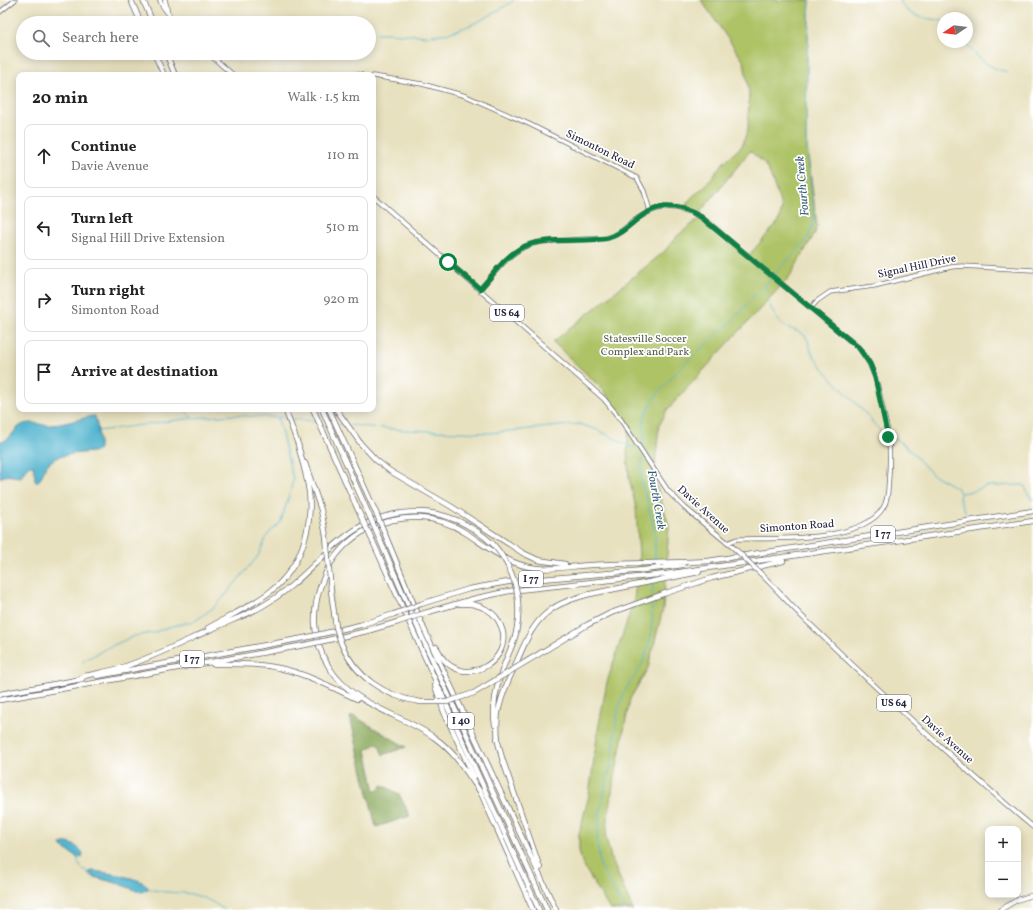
<!DOCTYPE html>
<meta charset="utf-8">
<style>
:root{--surface:#fff;--page:#f2f2f2;--text:#222;--muted:#767676;--line:#e0e0e0}
body{margin:0;font-family:Vollkorn,serif;background:var(--page);color:var(--text)}
.controls{position:absolute;right:12px;bottom:12px;display:grid;overflow:hidden;border-radius:8px;box-shadow:0 2px 10px #0003}
.controls button{width:36px;height:36px;display:grid;place-items:center;padding:0;border:0;border-bottom:1px solid var(--line);background:var(--surface);color:var(--text);font:20px sans-serif}
.compass{position:absolute;left:937px;top:12px;width:36px;height:36px;border-radius:50%;background:var(--surface);box-shadow:0 2px 10px #0003;rotate:257deg}
.stop{position:absolute;width:12px;height:12px;margin:-9px;border:3px solid #0b8043;border-radius:50%;background:#fff}
.stop.end{background:#0b8043;border-color:#fff;box-shadow:0 1px 4px #0008}
.list{margin:0;padding:0;list-style:none}
h2{display:flex;justify-content:space-between;align-items:center;height:52px;margin:0;padding:0 16px;font-size:17px}
h2 small{font-size:13px;font-weight:400;color:var(--muted)}
.list li{display:grid;grid-template-columns:26px 1fr auto;gap:12px;align-items:center;box-sizing:border-box;height:64px;margin:0 8px 8px;padding:0 8px;border:1px solid var(--line);border-radius:8px}
.list b{display:block;font-size:15px;white-space:nowrap}
.list p{margin:0;font-size:13px;white-space:nowrap;color:var(--muted)}
.list em{font-size:13px;font-style:normal;color:var(--muted)}
.icon{flex:none;width:22px;height:22px;fill:none;stroke:currentColor;stroke-width:2;stroke-linecap:round;stroke-linejoin:round}
.map{position:relative;flex:none;width:1033px;height:910px;overflow:hidden}
.search{position:absolute;background:var(--surface);box-shadow:0 2px 10px #0003;left:16px;top:16px;width:360px;height:44px;display:flex;align-items:center;gap:10px;box-sizing:border-box;padding:0 14px;border-radius:22px;color:var(--muted);font-size:15px}
.panel{position:absolute;background:var(--surface);box-shadow:0 2px 10px #0003;left:16px;top:72px;width:360px;height:340px;border-radius:8px}
.map>svg:first-child{display:block}
</style>
<div class="map">
<svg width="1033" height="910" viewBox="0 0 1033 910">
<rect width="100%" height="100%" fill="#fff"/>
<filter id="ink" filterUnits="userSpaceOnUse"><feTurbulence type="fractalNoise" baseFrequency=".025" numOctaves="2"/><feDisplacementMap in="SourceGraphic" scale="8" xChannelSelector="R" yChannelSelector="G"/><feConvolveMatrix kernelMatrix="1 2 1 2 8 2 1 2 1" color-interpolation-filters="sRGB"/></filter>
<filter id="wash" filterUnits="userSpaceOnUse"><feTurbulence type="fractalNoise" baseFrequency=".012" numOctaves="4" result="noise"/><feDisplacementMap in="SourceGraphic" scale="16" xChannelSelector="R" yChannelSelector="G"/><feGaussianBlur stdDeviation="0.9" result="paint"/><feColorMatrix in="noise" values="0 0 0 0 0 0 0 0 0 0 0 0 0 0 0 0 0 1.4 0 .05"/><feComposite in="paint" operator="in"/></filter>
<g filter="url(#wash)">
<rect width="100%" height="100%" fill="#e8e1bf"/>
<!-- green -->
<path fill="#aec266" stroke="#687250" d="M701,0h109l-3,59 -1,80 11,87 -2,7 -25,43 -123,134 -8,16 -5,51 15,49 -6,83 -15,59 -18,31 -20,103 -4,35 5,21 22,52h-23l-27,-45 -4,-13v-18l10,-39 9,-65 9,-48 27,-82 5,-43 -3,-49 -7,-30 -2,-25 2,-27 -27,-37 -49,-47 111,-90 12,-15 25,-20 48,38 30,-34 3,-13 -12,-34 -6,-11 -14,-12 -52,64 -15,-6 8,-11 14,-12 19,-24 18,-16 6,-18 1,-35 -5,-31z"/>
<!-- forest -->
<path fill="#8aa85b" stroke="#56654b" d="M354,716l52,31 -23,8 -5,-12 -12,7 9,41 8,-6 16,9 11,22 -34,11 -26,-110z"/>
<!-- water -->
<path fill="#4fb3ce" stroke="#386a84" d="M92,416h3c2,7 6,29 3,35 -15,3 -38,1 -49,12 -6,6 -6,14 -12,20l-2,-2 -1,-12 -2,-5 -5,3 -6,10c-8,0 -14,-4 -21,1v-37c12,1 13,-14 24,-17 9,-3 18,2 28,1 13,-1 27,-6 40,-9z
M63,843c8,-1 15,4 20,10l-1,4 -4,1 -16,-11 -1,-2z
M92,871c10,1 45,6 53,13 3,2 2,2 3,5l-6,3 -5,-1 -17,-7 -26,-7 -6,-4z"/>
<g fill="none" stroke-linecap="round" stroke-linejoin="round">
<!-- stream -->
<path stroke="#4fb3ce" stroke-width="1" d="M900,0c6,18 27,18 43,21
M378,33h11l39,3
M432,35c25,0 62,-20 82,-35
M964,42c15,16 20,24 43,30
M774,275c15,-19 35,-29 40,-54l-8,-82 1,-80 3,-59
M766,287c2,15 6,30 20,40 6,3 14,4 19,9 5,5 4,12 7,17 15,23 35,40 53,60 7,8 12,16 21,22
M184,409l7,8
M290,419l24,2
M339,424h6
M350,425l53,5 87,3 89,-9 19,6 33,17h7
M98,431l94,-13 41,-3 54,3
M894,438l13,9 25,27 25,14 3,5 14,-2 12,-5 38,-1 7,14h2
M643,449l1,-32 14,-24 28,-31 48,-43 38,-42
M642,457l-1,21 14,54v30
M960,494l-1,4 7,15
M652,595l1,-12
M82,662l25,-14 27,-12 19,-3 15,-6 27,-6 18,-13 10,-10 35,-42 10,-22 7,-6 6,-7 10,-32 2,-10 -15,-61
M77,857l3,10 9,6
M148,888c12,5 24,4 37,5 15,2 27,8 40,17
M625,910l-25,-45 -3,-25 4,-34 11,-45 6,-51 6,-18 19,-29 7,-22 2,-18v-22"/>
</g>
</g>
<g filter="url(#ink)">
<g fill="none" stroke-linecap="round" stroke-linejoin="round">
<!-- secondary casing -->
<g stroke="#676569" stroke-width="5">
<path id="secondary" d="M0,12l15,-12
M320,75l26,-1 16,1
M373,76l49,8 44,12 63,28 108,54 7,13 6,20
M480,289c19,-20 31,-42 60,-47 16,-1 31,-2 46,-3 7,0 15,0 21,-1 10,-2 17,-9 24,-15 23,-18 44,-21 70,-6l158,131c19,22 21,51 28,79 3,16 3,32 2,48 -1,11 0,24 -6,33 -21,35 -110,30 -146,31l-10,4
M811,308l6,-7 13,-9 44,-6 77,-19 11,-1 71,4"/>
</g>
<!-- primary casing -->
<g stroke="#676569" stroke-width="5.5">
<path id="primary" d="M160,0l2,5 13,18
M165,0l2,10
M208,53l25,22
M373,196l231,203 17,21 47,71 17,17 50,41
M760,573c18,17 34,37 53,54 71,69 144,136 220,200
M1000,910l17,-10 16,-5"/>
</g>
<!-- highway casing -->
<g stroke="#676569" stroke-width="6">
<path id="highway" d="M131,0l10,23
M143,0l10,23
M154,53l10,22
M166,53l9,22
M285,409l14,38
M313,409l50,112
M322,409l48,108
M329,409l48,106
M336,409l25,35 15,16 14,11 62,36 71,46 15,7 27,4
M305,463l16,47 5,26
M382,527l42,102 132,281
M376,531l45,104 126,275
M369,533l170,377
M708,561l325,-50
M331,591l5,36
M663,594l49,-16 71,-17
M421,604l48,-15 39,-7 136,-12 39,-5
M425,613l48,-14 36,-8 157,-17 367,-53
M208,628c21,-12 44,-22 63,-37 29,-23 42,-62 38,-99 -2,-16 -7,-32 -11,-47
M326,633l34,-8 34,-11
M328,640l39,-9 31,-9
M341,643c14,34 44,54 80,59
M436,647c3,4 5,9 8,13 22,25 64,4 59,-28 -2,-7 -5,-14 -11,-19 -9,-7 -19,-10 -31,-9
M213,664c24,0 47,-1 70,5 26,6 50,19 74,30
M97,676l207,-38
M80,679l5,-3c13,-3 26,-5 38,-9 31,-10 60,-25 89,-38 17,-8 36,-14 52,-24 59,-34 78,-94 156,-93 29,1 52,13 73,32
M435,686l9,26 30,65
M0,694l82,-15
M0,700l305,-55
M495,725c-3,-17 1,-38 7,-54 4,-13 11,-25 14,-38 3,-13 3,-27 1,-40
M497,738l5,20 38,110
M498,741c-1,-11 -2,-22 1,-33 3,-14 9,-27 15,-40 9,-20 16,-42 34,-56 12,-10 28,-14 42,-18l109,-22
M480,791l53,119
M481,793c-14,-20 -25,-40 -46,-55 -35,-25 -82,-32 -106,-71 -18,-28 -18,-60 -5,-90 8,-21 25,-39 46,-49 31,-15 67,-14 96,5 23,15 42,32 70,35 18,2 37,-2 55,-3 39,-2 79,-2 119,-4"/>
</g>
<!-- secondary -->
<use href="#secondary" stroke="#fff" stroke-width="3.5"/>
<!-- primary -->
<use href="#primary" stroke="#fff" stroke-width="4"/>
<!-- highway -->
<use href="#highway" stroke="#fff" stroke-width="4.5"/>
<!-- primary-bridge casing -->
<g stroke="#676569" stroke-width="5.5" stroke-linecap="butt">
<path id="primary-bridge" d="M735,549l25,24"/>
</g>
<!-- highway-bridge casing -->
<g stroke="#676569" stroke-width="6" stroke-linecap="butt">
<path id="highway-bridge" d="M377,515l5,12
M370,517l6,14
M363,521l6,12
M326,536l5,55
M493,544c12,14 21,31 24,49
M394,614l27,-10
M398,622l27,-9
M336,627l5,16
M304,638l22,-5
M305,645l23,-5
M421,702h26l27,-9 113,-68 24,-12 52,-19"/>
</g>
<!-- primary-bridge -->
<use href="#primary-bridge" stroke="#fff" stroke-width="4"/>
<!-- highway-bridge -->
<use href="#highway-bridge" stroke="#fff" stroke-width="4.5"/>
</g>
</g>
<g fill="none" stroke-linecap="round" stroke-linejoin="round" filter="url(#ink)">
<!-- route -->
<path stroke="#0b8043" stroke-width="5" d="M448,262l32,27c13,-14 26,-34 43,-42 22,-11 60,-4 85,-9 20,-5 30,-27 55,-31 14,-1 26,3 38,10l158,131 11,16 5,13 13,60"/>
</g>
<g text-anchor="middle" dominant-baseline="central" stroke-width="3.5" stroke-linejoin="round" paint-order="stroke">
<!-- shield labels -->
<g fill="#fff" stroke="#646476" stroke-width="1">
<rect x="490" y="305" width="34" height="16" rx="3"/>
<rect x="871" y="526" width="24" height="16" rx="3"/>
<rect x="519" y="571" width="24" height="16" rx="3"/>
<rect x="180" y="651" width="24" height="16" rx="3"/>
<rect x="877" y="695" width="34" height="16" rx="3"/>
<rect x="448" y="713" width="26" height="16" rx="3"/>
</g>
<g font-size="10" font-weight="bold" fill="#22223b">
<text x="507" y="313">US 64</text>
<text x="883" y="534">I 77</text>
<text x="531" y="579">I 77</text>
<text x="192" y="659">I 77</text>
<text x="894" y="703">US 64</text>
<text x="461" y="721">I 40</text>
</g>
<!-- street labels -->
<g font-size="11" fill="#22223b" stroke="#fff">
<text transform="translate(600 150) rotate(26)">Simonton Road</text>
<text transform="translate(917 267) rotate(-12)">Signal Hill Drive</text>
<text transform="translate(703 510) rotate(42)">Davie Avenue</text>
<text transform="translate(797 527) rotate(-4)">Simonton Road</text>
<text transform="translate(947 740) rotate(42)">Davie Avenue</text>
</g>
<!-- park labels -->
<g font-size="11" fill="#535a4a" stroke="#fff">
<text x="645" y="339">Statesville Soccer<tspan x="645" dy="13">Complex and Park</tspan></text>
</g>
<!-- water labels -->
<g font-size="12" font-style="italic" fill="#345c76" stroke="#fff">
<text transform="translate(803 186) rotate(-95)">Fourth Creek</text>
<text transform="translate(656 500) rotate(80)">Fourth Creek</text>
</g>
</g>
</svg>
<div class="controls">
<button>+</button>
<button>−</button>
</div>
<svg class="compass" viewBox="-18 -18 36 36"><path d="M0-13l5 13h-10z" fill="#e53935"/><path d="M0 13l5-13h-10z" fill="#767676"/></svg>
<div class="stop" style="left:448px;top:262px"></div>
<div class="stop end" style="left:888px;top:437px"></div>
<div class="search"><svg class="icon" aria-label="search" viewBox="0 0 24 24"><circle cx="10" cy="10" r="6"/><path d="M15 15l6 6"/></svg>Search here</div>
<section class="panel">
<h2>20 min<small>Walk · 1.5 km</small></h2>
<ul class="list">
<li><svg class="icon" aria-label="ahead" viewBox="0 0 24 24"><path d="M12 20V5M6 11l6-6 6 6"/></svg><div><b>Continue</b><p>Davie Avenue</p></div><em>110 m</em></li>
<li><svg class="icon" aria-label="left" viewBox="0 0 24 24"><path d="M17 20v-9H6M10 6l-5 5 5 5"/></svg><div><b>Turn left</b><p>Signal Hill Drive Extension</p></div><em>510 m</em></li>
<li><svg class="icon" aria-label="right" viewBox="0 0 24 24"><path d="M7 20v-9h11M14 6l5 5-5 5"/></svg><div><b>Turn right</b><p>Simonton Road</p></div><em>920 m</em></li>
<li><svg class="icon" aria-label="arrive" viewBox="0 0 24 24"><path d="M6 21V4h12l-3 4 3 4H6"/></svg><div><b>Arrive at destination</b></div></li>
</ul>
</section>
</div>
